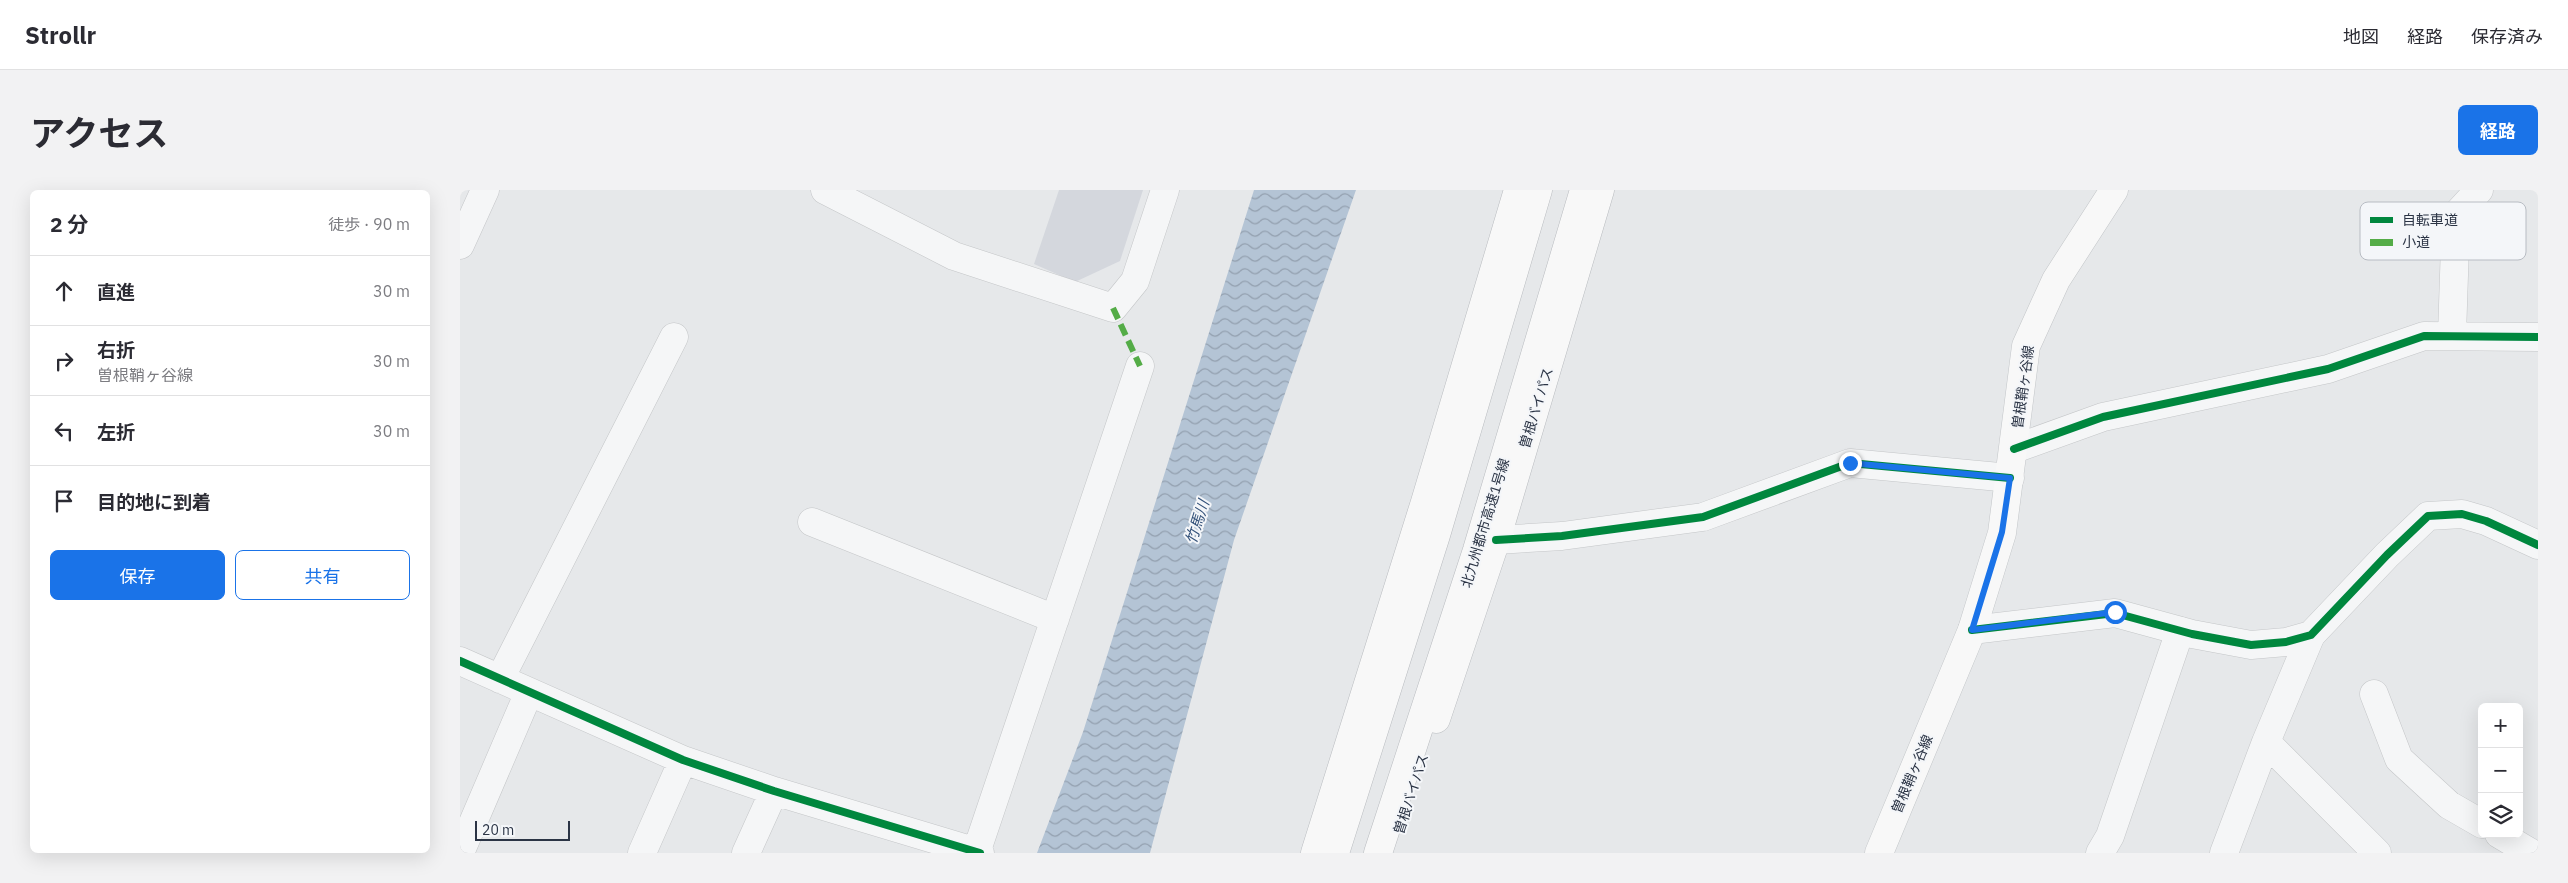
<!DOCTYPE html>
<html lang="ja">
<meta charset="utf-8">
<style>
:root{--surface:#fff;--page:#f2f2f3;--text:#2b2b33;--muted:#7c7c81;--line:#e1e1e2;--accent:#1a73e8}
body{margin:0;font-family:"IBM Plex Sans","Noto Sans JP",sans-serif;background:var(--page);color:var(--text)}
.controls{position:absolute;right:15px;bottom:15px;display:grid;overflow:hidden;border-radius:8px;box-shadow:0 5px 20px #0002}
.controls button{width:45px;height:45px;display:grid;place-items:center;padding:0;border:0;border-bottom:1px solid var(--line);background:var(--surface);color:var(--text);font:25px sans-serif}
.scale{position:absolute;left:15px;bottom:12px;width:95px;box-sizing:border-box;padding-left:5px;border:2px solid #2b3445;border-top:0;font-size:14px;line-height:18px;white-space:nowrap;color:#2b3445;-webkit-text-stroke:4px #f4f6f9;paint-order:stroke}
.stop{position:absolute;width:15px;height:15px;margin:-11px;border:4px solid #1a73e8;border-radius:50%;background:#fff}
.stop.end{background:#1a73e8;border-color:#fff;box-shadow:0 1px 5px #0008}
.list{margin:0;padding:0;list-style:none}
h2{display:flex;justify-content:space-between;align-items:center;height:65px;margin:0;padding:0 20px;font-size:21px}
h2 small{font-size:16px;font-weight:400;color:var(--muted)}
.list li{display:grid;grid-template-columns:32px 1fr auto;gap:15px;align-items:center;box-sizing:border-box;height:70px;padding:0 20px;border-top:1px solid var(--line)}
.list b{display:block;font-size:19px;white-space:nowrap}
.list p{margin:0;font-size:16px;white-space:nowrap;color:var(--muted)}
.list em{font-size:16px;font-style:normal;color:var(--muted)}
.actions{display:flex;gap:10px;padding:15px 20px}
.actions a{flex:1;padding:11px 0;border:1px solid var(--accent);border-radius:8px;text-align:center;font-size:18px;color:var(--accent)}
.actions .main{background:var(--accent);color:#fff}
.icon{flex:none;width:28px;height:28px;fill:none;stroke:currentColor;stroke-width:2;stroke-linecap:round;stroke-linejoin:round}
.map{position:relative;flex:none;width:2078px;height:663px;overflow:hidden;border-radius:8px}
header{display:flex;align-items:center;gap:30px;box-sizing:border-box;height:70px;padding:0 25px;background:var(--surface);border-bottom:1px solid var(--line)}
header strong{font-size:24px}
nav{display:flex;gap:28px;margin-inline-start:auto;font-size:18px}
.intro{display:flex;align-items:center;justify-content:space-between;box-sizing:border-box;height:120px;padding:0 30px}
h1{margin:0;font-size:35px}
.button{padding:12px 22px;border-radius:8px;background:var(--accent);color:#fff;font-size:18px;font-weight:700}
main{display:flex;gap:30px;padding:0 30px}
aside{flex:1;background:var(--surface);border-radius:8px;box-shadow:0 5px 20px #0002}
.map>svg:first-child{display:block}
</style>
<header>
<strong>Strollr</strong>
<nav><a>地図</a><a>経路</a><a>保存済み</a></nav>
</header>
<div class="intro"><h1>アクセス</h1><a class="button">経路</a></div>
<main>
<aside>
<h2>2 分<small>徒歩 · 90 m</small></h2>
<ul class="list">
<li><svg class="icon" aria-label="ahead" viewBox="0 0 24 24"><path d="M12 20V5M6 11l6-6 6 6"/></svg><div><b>直進</b></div><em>30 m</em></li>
<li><svg class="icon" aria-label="right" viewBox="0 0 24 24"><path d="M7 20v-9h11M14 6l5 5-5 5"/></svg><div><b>右折</b><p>曽根鞘ヶ谷線</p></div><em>30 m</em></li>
<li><svg class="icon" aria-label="left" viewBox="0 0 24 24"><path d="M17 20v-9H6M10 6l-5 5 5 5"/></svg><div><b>左折</b></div><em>30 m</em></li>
<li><svg class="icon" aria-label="arrive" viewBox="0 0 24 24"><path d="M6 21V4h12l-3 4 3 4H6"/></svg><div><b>目的地に到着</b></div></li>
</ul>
<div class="actions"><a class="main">保存</a><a>共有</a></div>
</aside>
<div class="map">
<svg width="2078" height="663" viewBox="0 0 2078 663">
<defs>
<pattern id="water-waves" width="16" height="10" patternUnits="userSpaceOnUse" patternTransform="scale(1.25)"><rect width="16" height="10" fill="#b4c4d5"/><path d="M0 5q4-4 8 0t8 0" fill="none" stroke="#93a0af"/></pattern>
</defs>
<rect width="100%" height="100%" fill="#e6e8ea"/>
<!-- built -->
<path fill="#d4d7dd" d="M599,0h84l-23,71 -45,21 -41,-18z"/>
<!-- water -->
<path fill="url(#water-waves)" d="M794,0h102l-122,350 -84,313h-113l46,-121z"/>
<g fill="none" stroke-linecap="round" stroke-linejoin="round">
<!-- minor casing -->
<g stroke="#c4c6c8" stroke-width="29">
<path id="minor" d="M0,55l25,-55
M1992,145l4,-120 23,-25
M1554,259l89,-32 225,-48 96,-33 114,1
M352,332l243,97
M1036,350l66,-4 141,-19 147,-54 160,15
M1851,445l-45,107 111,111
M0,471l223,99 91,31 206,62
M40,489l174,-342
M1914,504l25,65 50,46 33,19
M2039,644l32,19
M0,663l69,-161
M182,663l41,-93
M286,663l28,-62
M516,663l164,-487
M1640,663l10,-17 70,-205
M1764,663l42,-111"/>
</g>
<!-- tertiary casing -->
<g stroke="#c4c6c8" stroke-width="29">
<path id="tertiary" d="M365,0l129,66 159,52 22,-27 30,-91
M1512,440l143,-17 77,21 59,11 35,-3 25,-7 76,-80 41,-39 34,-2 24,7 52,24"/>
</g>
<!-- primary casing -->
<g stroke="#c2c5c8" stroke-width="29">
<path id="primary" d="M1419,663l93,-223 30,-97 24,-187 30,-66 58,-90"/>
</g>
<!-- trunk casing -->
<g stroke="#b8bbbf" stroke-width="29">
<path id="trunk" d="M976,529l60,-179 104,-350
M855,663l110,-351 93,-312"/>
</g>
<!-- motorway casing -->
<g stroke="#b8bbbf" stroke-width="29">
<path id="motorway" d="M875,663l101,-318 102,-345
M918,663l99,-303 107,-360"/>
</g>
<!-- minor -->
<use href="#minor" stroke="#f5f6f7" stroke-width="28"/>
<!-- tertiary -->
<use href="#tertiary" stroke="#f5f6f7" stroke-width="28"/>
<!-- primary -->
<use href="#primary" stroke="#f8f8f8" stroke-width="28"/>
<!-- trunk -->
<use href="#trunk" stroke="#f8f8f8" stroke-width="28"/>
<!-- motorway -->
<use href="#motorway" stroke="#f8f8f8" stroke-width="28"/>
<!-- quiet -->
<path stroke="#54ac47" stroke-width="6" stroke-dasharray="12 6" stroke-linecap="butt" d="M653,118l27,58"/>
<!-- cycleway casing -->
<g stroke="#f4f6f9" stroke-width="11">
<path id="cycleway" d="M1554,259l89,-32 225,-48 96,-33 114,1
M1036,350l66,-4 141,-19 147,-54 160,15
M1512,440l143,-17 77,21 59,11 35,-3 25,-7 76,-80 41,-39 34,-2 24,7 52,24
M0,471l223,99 91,31 206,62"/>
</g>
<!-- cycleway -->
<use href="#cycleway" stroke="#00873e" stroke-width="8"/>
</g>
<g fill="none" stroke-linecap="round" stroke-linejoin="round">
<!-- route -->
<path stroke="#1a73e8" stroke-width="6" d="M1390,273l160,15 -8,54 -30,98 143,-18"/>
</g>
<g text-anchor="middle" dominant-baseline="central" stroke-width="4" stroke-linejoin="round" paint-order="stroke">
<!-- street labels -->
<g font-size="14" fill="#2b3445" stroke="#f4f6f9">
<text transform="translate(1563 197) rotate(-82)">曽根鞘ヶ谷線</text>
<text transform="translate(1076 218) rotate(-73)">曽根バイパス</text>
<text transform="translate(1025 333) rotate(-73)">北九州都市高速1号線</text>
<text transform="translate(1452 584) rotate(-67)">曽根鞘ヶ谷線</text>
<text transform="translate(951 604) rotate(-72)">曽根バイパス</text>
</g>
<!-- water labels -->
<g font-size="15" font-style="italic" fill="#34527a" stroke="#f4f6f9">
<text transform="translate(737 332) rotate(-72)">竹馬川</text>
</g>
</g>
<!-- legend -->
<rect x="1900" y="12" width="166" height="58" rx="8" fill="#f4f6f9" stroke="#b8bcc3" stroke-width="1"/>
<rect x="1910" y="27" width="23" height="6" fill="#00873e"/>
<rect x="1910" y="49" width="23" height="7" fill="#54ac47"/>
<g font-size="14" fill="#2b3445">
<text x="1942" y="35">自転車道</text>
<text x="1942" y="57">小道</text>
</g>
</svg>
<div class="controls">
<button>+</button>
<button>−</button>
<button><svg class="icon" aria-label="layers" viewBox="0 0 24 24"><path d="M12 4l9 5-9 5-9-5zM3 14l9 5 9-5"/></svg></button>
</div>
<div class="scale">20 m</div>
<div class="stop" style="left:1655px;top:422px"></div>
<div class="stop end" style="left:1390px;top:273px"></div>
</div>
</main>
